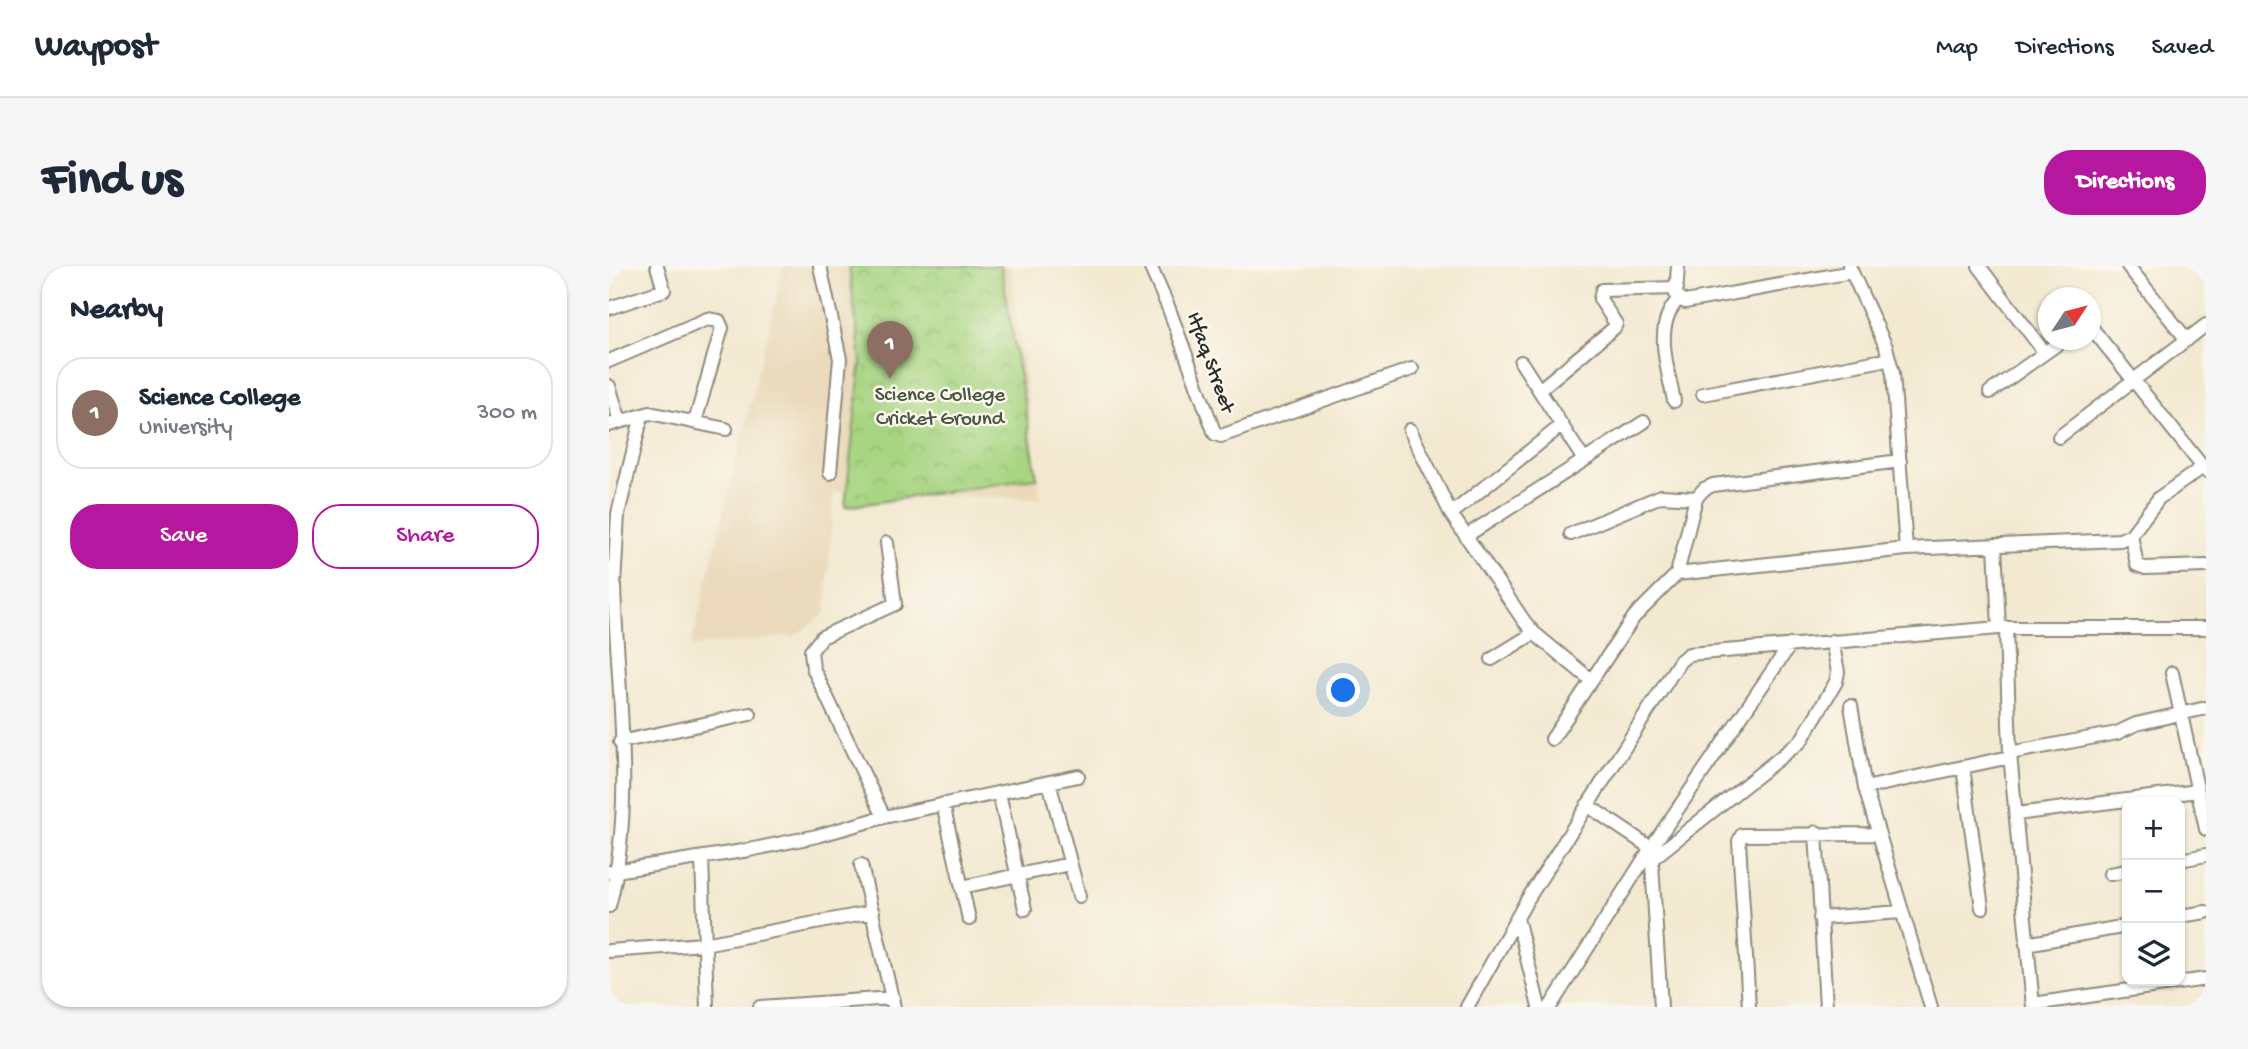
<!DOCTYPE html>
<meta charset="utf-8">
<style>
:root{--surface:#fff;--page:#f6f6f7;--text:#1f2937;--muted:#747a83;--line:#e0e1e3;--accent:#b5179e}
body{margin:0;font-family:"Gochi Hand",sans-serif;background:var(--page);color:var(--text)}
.controls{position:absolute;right:21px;bottom:21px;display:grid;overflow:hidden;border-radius:14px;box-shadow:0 2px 5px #0004}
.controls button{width:63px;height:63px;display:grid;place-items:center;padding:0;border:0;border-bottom:2px solid var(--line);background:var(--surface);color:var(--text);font:35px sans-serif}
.compass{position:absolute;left:1429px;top:21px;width:63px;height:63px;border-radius:50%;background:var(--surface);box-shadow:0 2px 5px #0004;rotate:54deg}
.you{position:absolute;left:735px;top:425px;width:24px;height:24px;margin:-18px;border:5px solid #fff;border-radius:50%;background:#1a73e8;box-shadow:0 0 0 10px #1a73e833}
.badge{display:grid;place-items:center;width:46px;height:46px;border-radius:50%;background:var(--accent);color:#fff;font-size:23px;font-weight:700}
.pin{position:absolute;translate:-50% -58px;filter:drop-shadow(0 2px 4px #0008)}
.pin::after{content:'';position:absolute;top:37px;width:24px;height:21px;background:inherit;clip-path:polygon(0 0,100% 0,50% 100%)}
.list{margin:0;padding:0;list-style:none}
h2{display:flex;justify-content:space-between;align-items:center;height:91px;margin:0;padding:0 28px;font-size:30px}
h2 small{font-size:23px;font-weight:400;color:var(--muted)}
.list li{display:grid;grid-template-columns:46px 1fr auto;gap:21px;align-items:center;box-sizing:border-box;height:112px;margin:0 14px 14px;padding:0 14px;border:2px solid var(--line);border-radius:28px}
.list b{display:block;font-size:26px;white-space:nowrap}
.list p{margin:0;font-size:23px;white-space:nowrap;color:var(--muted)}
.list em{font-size:23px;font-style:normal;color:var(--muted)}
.actions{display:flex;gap:14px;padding:21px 28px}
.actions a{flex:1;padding:16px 0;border:2px solid var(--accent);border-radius:28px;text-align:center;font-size:24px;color:var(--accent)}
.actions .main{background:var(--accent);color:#fff}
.icon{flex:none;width:38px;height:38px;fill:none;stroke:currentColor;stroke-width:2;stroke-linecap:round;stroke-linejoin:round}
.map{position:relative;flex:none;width:1597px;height:741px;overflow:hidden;border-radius:28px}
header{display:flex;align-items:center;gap:42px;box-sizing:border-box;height:98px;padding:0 35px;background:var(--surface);border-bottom:2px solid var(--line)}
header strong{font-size:33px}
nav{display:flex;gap:38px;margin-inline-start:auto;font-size:24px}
.intro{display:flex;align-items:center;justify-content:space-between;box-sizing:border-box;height:168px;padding:0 42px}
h1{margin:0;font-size:49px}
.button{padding:18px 32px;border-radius:28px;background:var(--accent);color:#fff;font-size:24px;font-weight:700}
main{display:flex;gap:42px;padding:0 42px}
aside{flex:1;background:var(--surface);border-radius:28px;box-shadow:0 2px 5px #0004}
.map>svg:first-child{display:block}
</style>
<header>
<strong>Waypost</strong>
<nav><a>Map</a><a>Directions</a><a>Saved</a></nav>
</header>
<div class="intro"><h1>Find us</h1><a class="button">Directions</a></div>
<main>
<aside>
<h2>Nearby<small></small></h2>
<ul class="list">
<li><span class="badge" style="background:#8d6e63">1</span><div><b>Science College</b><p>University</p></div><em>300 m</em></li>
</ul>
<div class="actions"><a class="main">Save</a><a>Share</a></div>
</aside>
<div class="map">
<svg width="1597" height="741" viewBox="0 0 1597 741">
<defs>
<pattern id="park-crowns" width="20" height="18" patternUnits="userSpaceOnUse" patternTransform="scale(1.75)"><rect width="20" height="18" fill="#a8d582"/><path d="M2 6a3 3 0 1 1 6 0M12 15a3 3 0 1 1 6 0" fill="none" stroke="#91b770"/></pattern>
</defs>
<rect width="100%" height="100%" fill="#fbf7ec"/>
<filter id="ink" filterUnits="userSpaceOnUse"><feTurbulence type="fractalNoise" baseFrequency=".0143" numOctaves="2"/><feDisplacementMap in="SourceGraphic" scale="14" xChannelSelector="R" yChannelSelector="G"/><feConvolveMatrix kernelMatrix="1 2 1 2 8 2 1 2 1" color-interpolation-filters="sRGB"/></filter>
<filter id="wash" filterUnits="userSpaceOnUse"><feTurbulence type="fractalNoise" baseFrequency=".00686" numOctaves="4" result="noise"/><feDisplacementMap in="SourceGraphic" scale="28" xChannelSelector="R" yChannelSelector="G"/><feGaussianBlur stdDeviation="1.57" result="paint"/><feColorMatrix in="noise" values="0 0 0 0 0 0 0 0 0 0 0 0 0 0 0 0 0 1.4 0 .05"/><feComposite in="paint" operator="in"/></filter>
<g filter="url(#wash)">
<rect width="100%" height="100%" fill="#f3e9d1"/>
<!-- built -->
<path fill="#ead9ba" d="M175,0h226l31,233 -207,-7 -8,121 -31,23 -104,10z"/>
<!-- park -->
<path fill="url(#park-crowns)" stroke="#6a8056" stroke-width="2" d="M240,0h152l36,212 -192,29 16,-146z"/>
</g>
<g filter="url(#ink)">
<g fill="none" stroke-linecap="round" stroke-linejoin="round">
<!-- minor casing -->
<g stroke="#8f8a7e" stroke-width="16">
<path id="minor" d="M211,0l20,93 -10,114
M541,0l19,43 46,125 6,2 191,-67
M1069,0l-2,29 9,7 167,-30
M1240,0l37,81 7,26 13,176
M1370,0l66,87
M1519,0l59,74
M0,42l55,-18 -7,-24
M1482,61l115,144
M0,95l98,-42 12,2 3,7 -27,94
M912,96l63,98
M0,120l11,35
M930,124l75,-62 2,-4 -16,-25 2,-9 75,-2
M1381,126l73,-52
M1094,128l186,-35
M1065,135c-6,-32 -22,-76 5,-102
M0,159l41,-12 76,16
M801,164l41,84 73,107 10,12 57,47
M1450,171l147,-112
M842,248l111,-89
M962,268l90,-38 35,2
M1522,269l6,30 8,3 61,-2
M857,270l178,-114
M1386,279l4,83
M1068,308l229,-25 214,-9 11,-5 28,-37 44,-31
M1397,363l4,124 23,254
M883,393l42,-26
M1563,407l34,156
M1242,440l14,82 66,219
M943,473l82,-122 43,-43 19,-76 8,-9 9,-4 187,-24
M11,476l130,-28
M1401,487l107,-20 19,-9 70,-16
M1354,501l19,141
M440,516l30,114
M1256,522l145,-31
M390,527l26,116
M334,538l26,115
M978,539l64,43 10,159
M1407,548l182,-23
M275,551l-71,-149 -2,-17 11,-14 73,-33 -8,-61
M1207,566l10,175
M93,592l5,149
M1043,593l149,-118 35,-59 2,-10 -6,-31
M1571,594l26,-5
M252,599l33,142
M0,606l140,-22 68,-14 67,-19 194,-41
M1501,608l17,-3
M353,621l108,-23
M0,640c27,-100 8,-219 5,-321l4,-71 24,-99
M1571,650l26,-4
M908,652l22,89
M1211,652l81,-6
M1417,678l101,-18
M0,685l95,-7 169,-32
M1424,738l173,-25
M151,741l133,-9
M858,741l60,-107 153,-239 9,-7 310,-26h207
M941,741l101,-159 139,-203
M1140,741l-10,-166 3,-6 136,-1"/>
</g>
<!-- minor -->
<use href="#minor" stroke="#fff" stroke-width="12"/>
</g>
</g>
<g text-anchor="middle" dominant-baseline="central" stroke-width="5" stroke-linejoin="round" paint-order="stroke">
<!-- street labels -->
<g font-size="21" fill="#2b2b2b" stroke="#fbf7ec">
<text transform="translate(600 97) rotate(70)">Itfaq Street</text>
</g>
<!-- park labels -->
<g font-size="21" fill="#4a5641" stroke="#fbf7ec">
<text x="331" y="130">Science College<tspan x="331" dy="24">Cricket Ground</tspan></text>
</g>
</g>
</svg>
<div class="controls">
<button>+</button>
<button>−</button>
<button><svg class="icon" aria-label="layers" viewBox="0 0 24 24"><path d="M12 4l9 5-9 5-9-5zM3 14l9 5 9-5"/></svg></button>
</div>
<svg class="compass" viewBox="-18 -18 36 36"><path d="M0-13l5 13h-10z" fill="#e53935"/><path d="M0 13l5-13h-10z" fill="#747a83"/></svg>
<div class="you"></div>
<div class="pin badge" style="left:281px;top:113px;background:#8d6e63">1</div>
</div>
</main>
